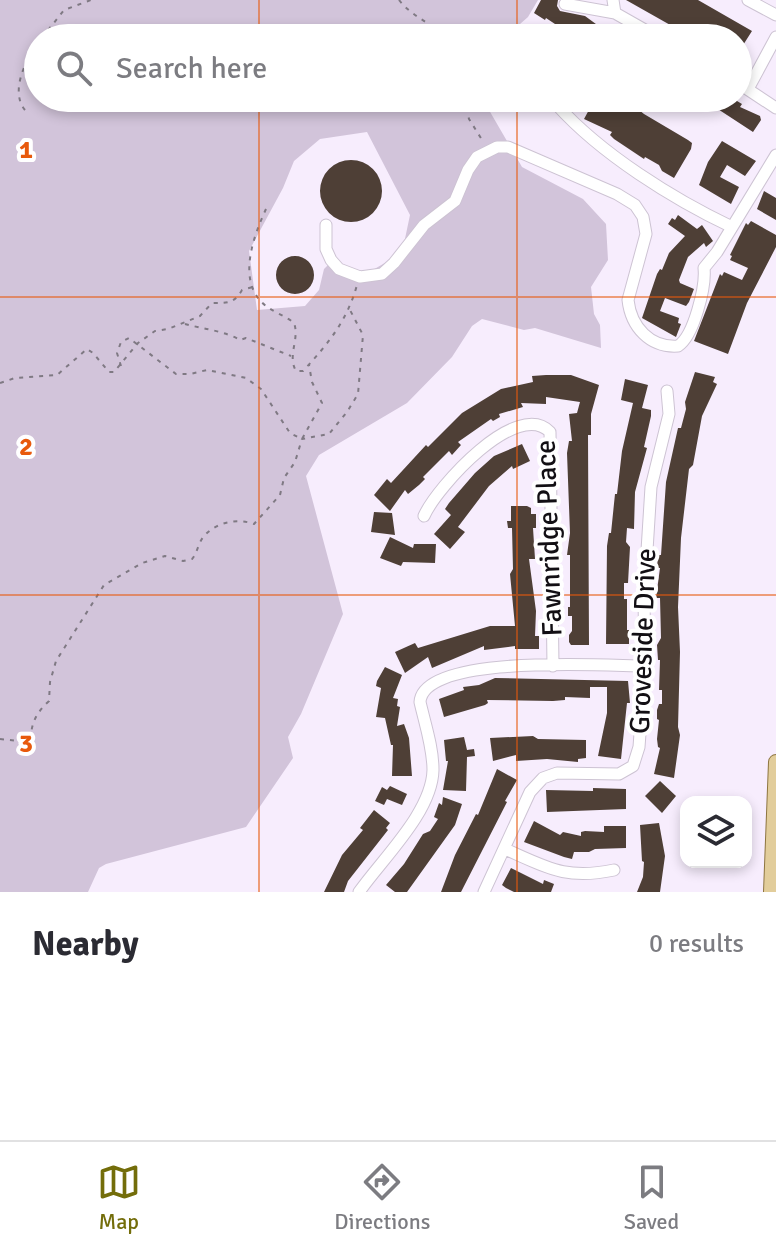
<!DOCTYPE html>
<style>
:root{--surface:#fff;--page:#f7f7f7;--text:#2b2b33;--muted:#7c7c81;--line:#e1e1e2;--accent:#736d0a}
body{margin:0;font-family:Signika,sans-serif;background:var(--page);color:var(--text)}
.controls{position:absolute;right:24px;bottom:24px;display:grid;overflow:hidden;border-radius:16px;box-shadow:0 4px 12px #0003}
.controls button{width:72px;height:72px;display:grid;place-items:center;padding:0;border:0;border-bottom:2px solid var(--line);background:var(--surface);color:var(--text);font:40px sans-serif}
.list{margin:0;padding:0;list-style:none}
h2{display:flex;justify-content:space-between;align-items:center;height:104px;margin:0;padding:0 32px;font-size:34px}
h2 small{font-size:26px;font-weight:400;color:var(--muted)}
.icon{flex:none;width:44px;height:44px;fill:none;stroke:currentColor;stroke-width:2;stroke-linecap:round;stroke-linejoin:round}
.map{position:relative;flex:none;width:776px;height:892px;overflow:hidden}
.search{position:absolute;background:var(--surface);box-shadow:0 4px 12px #0003;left:24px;right:24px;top:24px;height:88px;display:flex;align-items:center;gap:20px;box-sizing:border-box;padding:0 28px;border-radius:44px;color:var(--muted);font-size:30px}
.sheet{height:248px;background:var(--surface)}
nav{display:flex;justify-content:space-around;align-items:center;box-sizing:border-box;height:112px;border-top:2px solid var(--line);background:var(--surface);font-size:22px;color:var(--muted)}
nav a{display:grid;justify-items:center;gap:4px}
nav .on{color:var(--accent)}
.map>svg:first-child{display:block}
</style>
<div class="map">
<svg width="776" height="892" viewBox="0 0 776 892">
<rect width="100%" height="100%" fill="#f7edfd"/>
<!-- green -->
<path fill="#d2c4da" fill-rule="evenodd" d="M0,0h538l-10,17 -24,21h-466v60h444l40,69 61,32 23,25 2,36 -17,27 3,27 6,11 1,23 -66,-20 -11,2 -42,-11 -10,7 -20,31 -45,46 -88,52 -13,21 37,138 -42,100 -13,23 5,21 -47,69 -140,37 -7,4 -11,24h-88zM367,132l43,83 -8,38 -31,18 -3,11 -24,-6 -15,-12 -5,5 -5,21 -14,16 -48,4 -8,-59 34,-63 11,-27 26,-22z"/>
<!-- building -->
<path fill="#4e3f36" d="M541,0h17l-1,6 3,5 25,5 30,22h-30l-15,-9 -3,3 -21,-14 -1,2 -11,-7z
M626,0h72l54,31 -14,22v-15h-53l-15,-9 2,-3z
M573,98h56l-1,3 16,13 44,26 4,3 -1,6 -17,29 -12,-7 -3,-6 -14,-8 -1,2 -30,-20 -4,-4 2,-3 -28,-13 6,-11z
M701,98h31l10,6 -2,3 20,9 1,4 -8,12z
M722,141l34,20 -11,15 -18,-11 -7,12 19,10 -8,17 -32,-19 9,-23z
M320 191a31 31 0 1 1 62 0a31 31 0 1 1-62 0Z
M764,191l12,7v22l-19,-11z
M678,215l19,14 5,-4 11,16 -7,6 -2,-4 -16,14 -9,23 1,3 14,6 -5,13 -3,4 -21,-8 -5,13 19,7 -1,5 3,1 -5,13 -34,-19 15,-44 3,-5 2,1 7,-17 16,-17 -17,-12 4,-6 3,2z
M751,221l25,14v12l-29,56 -19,51 -34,-13 26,-67 2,2 2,-4 18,8 6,-12 -18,-8 2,-4 -2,-1 16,-32 2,2z
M276 275a19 19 0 1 1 38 0a19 19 0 1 1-38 0Z
M695,372l20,5 -2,5 4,2 -15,32 -9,49 -4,4 -8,69 -3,69 2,45 -2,75 2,8 -6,43 -20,-4 6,-26 -2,-1 -1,-8 2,-19 -2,-1v-9l2,-6h3v-14h-3l1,-30h-2l-1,-15 4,-7 -1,-40h-4l4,-30h-3l1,-13h3l5,-73 12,-54h3l5,-19 -1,-7z
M546,375h25l28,10 -8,29v21h-3l1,210h-18l-2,-3v-7l3,-4v-15h-4v-9h2v-52h-3l3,-22 -3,-80 2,-12h3l-3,-27 8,-1 3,-11 -34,-5v7l-25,-1 2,4 -24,7 1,3 -7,4 -2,-2 -33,23 3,3 -9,10 -3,-4 -26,26 2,2 -6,6 -11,9 -3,-4 -15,21 -16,-16 13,-16 4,4 35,-38 2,2 34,-34 39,-24 32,-7 -1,-6z
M625,379l23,6 -6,23 9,2v6l-7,31 3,1 -12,44 -1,37 -7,-1 -1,14 4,5 -2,36h-4v16h3v31h2v14h-23l1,-98 2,-13h2l4,-39h2l5,-43 11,-48 -12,-3z
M522,444l8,17 -17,8 -1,-3 -23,20 -31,41 7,5 -15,17 -16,-15 17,-19 -6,-6 4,-6 26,-30 19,-17z
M511,506h16l4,2v6h5v14h-3l2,31h-6l7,52 -1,25h4v13h-24v-3l-31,4v-4l-52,22 -4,-11 -23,16 -10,-21 20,-9 3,5 72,-22h25l-5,-52 3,-5 -1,-41h-4l-1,-7h4z
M374,512l18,1 3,22 -24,-3z
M390,537l23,11 1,-4h22l-1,19 -32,-1 -2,4 -21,-8z
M385,667l17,8 -9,23 5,1 -1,7 3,1 -3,19 7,-2 5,14 3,38h-20l1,-31h-2l-6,-27 -9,-1 5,-29 -5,-2 1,-5z
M495,678l133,3 2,22h-3l-6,56 -23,-3 9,-43v-26h-17v11l-25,-1v3l-12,1 -66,-1 1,3 -3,2 -41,12 -5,-18 25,-9 -1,-3 16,-2z
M533,736l5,3 48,1v18l-8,1v3l-31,-3 -31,2v-6l-23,6 -3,-23z
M464,737l3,13 7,-1 1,7 -8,1 -1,34 -23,-1 5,-29h-2l-2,-21z
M497,769l20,11 -12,21 2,1 -46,90h-20l14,-37 21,-41 2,1z
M660,781l16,15 -14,17 -17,-17z
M390,786l17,8 -5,11 -15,-6 -3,6 -9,-4 7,-14 5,3z
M593,788l33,1v20l-79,3 -1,-22 47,1z
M443,797l19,7 -7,21 -48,67h-12l-9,-7 18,-21 19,-30 7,-3 8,-12 -4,-2 5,-14 3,2z
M374,810l16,13 -4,5 2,2 -40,51 -4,11h-20l18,-37 21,-25 -3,-2z
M534,821l26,14 3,-3 18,4v-4l4,-1 19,1v-6h22v22l-31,1 -6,3h-15l-2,7 -8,-2 -40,-15z
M659,823l6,33 -5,36h-23l6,-15 1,-15 -2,-1 -2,-36z
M511,868l32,16 1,-4 10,4 -3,8h-37l-8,-4 -4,-3z"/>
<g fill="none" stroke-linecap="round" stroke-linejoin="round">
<!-- minor casing -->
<g stroke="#cdc3d3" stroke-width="13">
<path id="minor" d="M613,0l2,13
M748,0l28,15
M565,4l50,9 44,25
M738,83l38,25
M748,89l28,-52
M557,105c44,49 116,94 175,122
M326,225v24l5,11 8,9 21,8 22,-3 12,-11 30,-38 31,-24 13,-31 9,-13 20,-10h11l109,47 18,11 8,12 3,17 -18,66c3,27 22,48 50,46 16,-10 28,-60 26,-78l13,-16 59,-97
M424,516c13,-29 93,-118 126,-84l3,234
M505,849c43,19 61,31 109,21
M359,892c24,-34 73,-80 74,-122 0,-23 -8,-46 -13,-68 3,-49 187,-36 225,-36
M484,892l46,-100 13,-14 14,-5 62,1 14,-8 6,-19 6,-81 -1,-68 7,-111 18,-73 -2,-23"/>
</g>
<!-- major casing -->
<g stroke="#8d7540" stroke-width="16">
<path id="major" d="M771,892l5,-130"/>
</g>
<!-- path -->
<path stroke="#7f7983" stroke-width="2" stroke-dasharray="4 6" stroke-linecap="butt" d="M399,0c13,17 33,23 47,38
M42,38l22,-28 27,-10
M464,98l5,21 15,24
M25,110c-15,-18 0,-50 13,-66
M266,209c-13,28 -30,74 0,97 9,7 20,10 28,17 6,16 -7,32 2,48h7c25,-27 44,-50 54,-86
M185,324c18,5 40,7 55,16l6,-2 45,18
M121,366l-4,-13 4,-11 8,-4 47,36h14l17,-4 39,8 15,11 29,44 12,6 20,-36 -10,-21 -3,-17
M0,383l15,-5 42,-3 30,-26 6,4 16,19h5l24,-29 17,-12 13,-2 32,-13 12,-13c15,0 22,1 30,-13l11,-3
M0,739l20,2 11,-3c0,-16 7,-27 18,-37l1,-19 6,-21 48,-76 38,-22 23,-7 18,5 9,-2c6,-7 6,-17 13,-24 12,-13 33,-17 49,-11l26,-29 4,-17 11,-16 7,-23 27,-5 18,-22 11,-18 5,-59 -13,-25"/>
<!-- minor -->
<use href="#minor" stroke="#fff" stroke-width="11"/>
<!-- major -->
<use href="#major" stroke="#e2cd9b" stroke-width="14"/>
</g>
<!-- grid -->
<path fill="none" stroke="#e8590c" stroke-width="2" stroke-opacity="0.55" d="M259,0v38M517,0v38M259,98v794M517,98v794M0,297h776M0,595h776"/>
<g text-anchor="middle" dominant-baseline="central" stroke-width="8" stroke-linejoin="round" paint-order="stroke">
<!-- street labels -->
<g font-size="28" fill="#120f14" stroke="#fff">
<text transform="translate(549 538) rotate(-92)">Fawnridge Place</text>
<text transform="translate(643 641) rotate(-88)">Groveside Drive</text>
</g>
</g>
<g font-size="26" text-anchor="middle" font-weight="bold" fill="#e8590c" stroke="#fff" stroke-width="8" stroke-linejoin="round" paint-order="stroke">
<text x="26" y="158">1</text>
<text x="26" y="455">2</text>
<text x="26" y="752">3</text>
</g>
</svg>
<div class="controls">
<button><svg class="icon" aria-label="layers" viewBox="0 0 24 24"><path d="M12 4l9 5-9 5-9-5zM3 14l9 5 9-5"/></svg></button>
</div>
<div class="search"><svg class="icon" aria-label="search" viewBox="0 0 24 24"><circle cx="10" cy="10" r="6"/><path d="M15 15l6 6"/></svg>Search here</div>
</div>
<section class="sheet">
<h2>Nearby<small>0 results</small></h2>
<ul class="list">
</ul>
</section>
<nav>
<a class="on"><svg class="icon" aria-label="map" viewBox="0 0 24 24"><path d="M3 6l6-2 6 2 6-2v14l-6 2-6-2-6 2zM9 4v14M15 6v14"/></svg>Map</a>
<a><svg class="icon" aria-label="directions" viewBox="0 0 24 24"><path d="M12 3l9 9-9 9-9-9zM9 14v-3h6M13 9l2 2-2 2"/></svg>Directions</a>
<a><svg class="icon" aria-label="saved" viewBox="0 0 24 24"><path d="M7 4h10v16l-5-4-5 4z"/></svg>Saved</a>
</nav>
